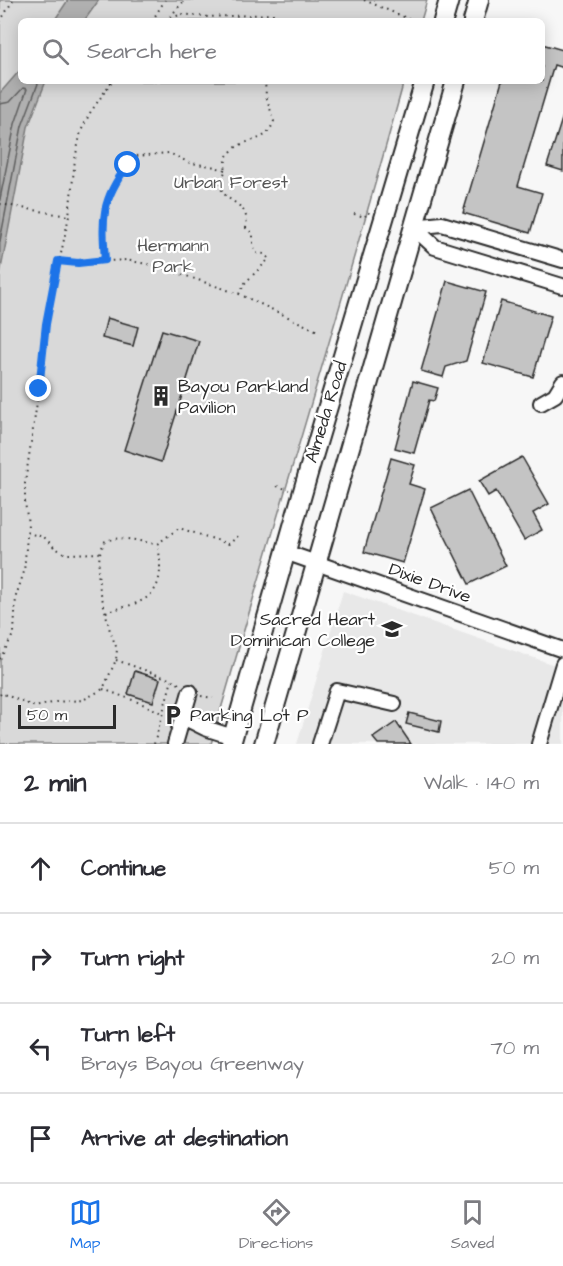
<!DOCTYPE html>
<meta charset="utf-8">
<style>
:root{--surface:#fff;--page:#f2f2f3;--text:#2b2b33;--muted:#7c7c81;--line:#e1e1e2;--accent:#1a73e8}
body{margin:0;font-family:"Architects Daughter",sans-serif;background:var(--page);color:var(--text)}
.scale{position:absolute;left:18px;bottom:15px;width:98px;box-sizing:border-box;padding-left:6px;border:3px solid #2b2b2b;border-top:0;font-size:16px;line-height:21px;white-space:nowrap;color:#2b2b2b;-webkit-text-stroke:4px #fff;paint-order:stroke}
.stop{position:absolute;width:18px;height:18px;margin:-14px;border:4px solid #1a73e8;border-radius:50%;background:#fff}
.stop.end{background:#1a73e8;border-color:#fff;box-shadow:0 2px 6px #0008}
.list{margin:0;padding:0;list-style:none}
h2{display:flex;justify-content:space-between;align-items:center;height:78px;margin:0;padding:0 24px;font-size:26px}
h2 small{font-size:20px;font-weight:400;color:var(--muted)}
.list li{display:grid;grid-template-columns:39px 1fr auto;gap:18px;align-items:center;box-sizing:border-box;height:90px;padding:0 24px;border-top:2px solid var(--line)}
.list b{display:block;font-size:22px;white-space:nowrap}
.list p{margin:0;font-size:20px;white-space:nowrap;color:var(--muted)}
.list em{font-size:20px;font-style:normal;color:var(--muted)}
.icon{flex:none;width:33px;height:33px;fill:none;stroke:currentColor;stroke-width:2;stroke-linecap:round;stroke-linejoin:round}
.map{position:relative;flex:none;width:563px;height:744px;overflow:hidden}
.search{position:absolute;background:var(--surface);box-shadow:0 3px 15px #0003;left:18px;right:18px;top:18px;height:66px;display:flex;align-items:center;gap:15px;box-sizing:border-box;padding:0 21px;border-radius:9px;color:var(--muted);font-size:22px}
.sheet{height:438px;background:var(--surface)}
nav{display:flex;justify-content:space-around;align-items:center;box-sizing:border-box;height:84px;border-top:2px solid var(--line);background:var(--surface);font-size:16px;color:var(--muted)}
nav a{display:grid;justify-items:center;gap:3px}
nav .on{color:var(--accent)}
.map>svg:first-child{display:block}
</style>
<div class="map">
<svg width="563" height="744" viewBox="0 0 563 744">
<rect width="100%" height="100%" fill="#f7f7f7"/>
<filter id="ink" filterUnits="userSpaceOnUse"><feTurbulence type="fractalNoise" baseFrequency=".0167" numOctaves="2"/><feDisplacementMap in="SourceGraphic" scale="12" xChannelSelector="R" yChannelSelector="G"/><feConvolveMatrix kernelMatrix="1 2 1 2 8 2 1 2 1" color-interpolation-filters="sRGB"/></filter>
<g filter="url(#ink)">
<!-- built -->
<path fill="#e8e8e8" d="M343,591l220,77v76h-266z"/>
<!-- green -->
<path fill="#d9d9d9" stroke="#828282" stroke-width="1.5" d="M0,0h427l-6,21h-400v60h383c-61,222 -130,442 -193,663h-211z"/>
<!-- water -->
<path fill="#b0b0b0" stroke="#7b7b7b" stroke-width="1.5" d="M68,0h31l-15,21h-30z
M21,69v12h25l-18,46 -28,147v-181z"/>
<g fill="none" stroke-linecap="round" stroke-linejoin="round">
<!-- shore -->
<path stroke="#606060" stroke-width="1.5" d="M0,104l10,-2 13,-14 4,1 -12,35 -15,75
M0,241l22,-115 17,-45"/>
</g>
<!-- building -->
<path fill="#c4c4c4" stroke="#2b2b2b" stroke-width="1.5" d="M542,44l21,6v18l-9,-3 -36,121 24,7 -12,40 -67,-20 39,-132h40z
M563,116v55l-16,-5z
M447,281l39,11 -20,69 -20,6 -3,10 -22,-6z
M501,301l50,15 -18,61 -50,-14z
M107,318l31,9 -5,19 -31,-8z
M162,330l37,11 -38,121 -37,-12z
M413,381l25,7 -4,13 -5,-1 -15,53 -19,-5z
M522,457l27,47 -16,9 9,17 -18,10 -28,-49 -8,5 -9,-15z
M391,458l24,7 -6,19 16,5 -22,74 -39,-11z
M468,490l38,76 -37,18 -38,-76z
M135,671l25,8 -7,23 -25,-8z
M409,713l32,8 -2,11 -33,-8z
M396,722l15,22h-33l-5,-6z"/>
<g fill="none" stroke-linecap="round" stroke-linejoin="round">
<!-- minor casing -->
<g stroke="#2b2b2b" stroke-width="18">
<path id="minor" d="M413,227l22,20 127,39
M413,227l29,-3 121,36
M541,403l14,-8 8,-13
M285,552l278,98
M183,717l22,11 28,9
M175,744l15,-52
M320,744l17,-53 57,13
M539,744l24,-80"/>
</g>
<!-- major casing -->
<g stroke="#2b2b2b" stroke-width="22">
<path id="major" d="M443,21l6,-21
M473,21l6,-21
M231,744l78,-274 116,-389
M264,744l192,-663"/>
</g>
<!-- path -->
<path stroke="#2b2b2b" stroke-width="2" stroke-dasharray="1.5 4.5" stroke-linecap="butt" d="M364,0l47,20
M171,18l11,-4 26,3 65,-3 13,7
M152,21l13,-21
M166,21l19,-21
M0,22l13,-22
M0,204l68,12
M354,214l11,3 2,-5 4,2
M105,260c-4,-48 -3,-66 31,-104l33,-3 21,10 21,3 14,4
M58,261l19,2 49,-3 31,6 82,28 81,38
M239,294l6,-11 24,-24 -4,-5 -9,-1 -3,-10v-9l-7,-6c5,-28 -23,-23 -26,-44 0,-6 4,-8 5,-13 1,-5 0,-10 2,-15 3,-3 7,-8 11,-10 17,-9 28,-4 36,-25l-8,-25 -1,-15
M277,486l12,4
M27,533l17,4 11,11 11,6 33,-1
M106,612c26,-8 54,-9 54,-44 0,-8 0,-15 -3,-23
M0,659l14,-26 2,-37 8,-24 4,-48 -3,-22v-19l14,-94 7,-65 23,-108 6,-57 6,-28 9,-18 22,-32
M116,660l59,21 5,4
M103,689c20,8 41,14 60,25
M0,695l1,-2 34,14 21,-5 27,-2 20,-11 13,-29 1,-11 -7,-18 -11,-46 -1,-16 2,-16 4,-11c15,-8 36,0 53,2l22,-16 50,16 10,-9
M201,696l12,2
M154,744l18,-64"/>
<!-- minor -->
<use href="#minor" stroke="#fff" stroke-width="14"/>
<!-- major -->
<use href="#major" stroke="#fff" stroke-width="18"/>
</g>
</g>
<g fill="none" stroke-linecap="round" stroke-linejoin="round" filter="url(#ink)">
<!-- route -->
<path stroke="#1a73e8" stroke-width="8" d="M39,389l7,-65 12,-63 20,2 27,-3c-3,-41 -4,-60 23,-95"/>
</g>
<!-- icons -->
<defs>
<g id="building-bare" transform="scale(1.62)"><path d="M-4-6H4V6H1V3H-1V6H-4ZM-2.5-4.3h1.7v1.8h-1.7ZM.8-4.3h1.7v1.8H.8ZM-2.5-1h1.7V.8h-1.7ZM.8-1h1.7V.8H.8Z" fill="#2b2b2b" stroke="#fff" stroke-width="2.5" paint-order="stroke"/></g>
<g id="university-bare" transform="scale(1.62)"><path d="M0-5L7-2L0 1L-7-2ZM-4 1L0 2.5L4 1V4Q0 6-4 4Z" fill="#2b2b2b" stroke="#fff" stroke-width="2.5" paint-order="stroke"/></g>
<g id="parking-bare" transform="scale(1.62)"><path d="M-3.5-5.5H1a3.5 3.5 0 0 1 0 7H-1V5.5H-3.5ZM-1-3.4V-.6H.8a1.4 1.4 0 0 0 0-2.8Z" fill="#2b2b2b" stroke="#fff" stroke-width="2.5" paint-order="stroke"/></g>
</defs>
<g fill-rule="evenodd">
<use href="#building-bare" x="161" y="396"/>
<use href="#university-bare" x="392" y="629"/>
<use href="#parking-bare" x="173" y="715"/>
</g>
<g text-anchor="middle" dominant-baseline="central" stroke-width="4.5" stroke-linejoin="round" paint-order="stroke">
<!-- park labels -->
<g font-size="18" fill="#565656" stroke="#fff">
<text x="231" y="182">Urban Forest</text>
<text x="173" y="245">Hermann<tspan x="173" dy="21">Park</tspan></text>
</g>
<!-- poi labels -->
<g font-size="18" fill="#2b2b2b" stroke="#fff" text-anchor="start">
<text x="178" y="386">Bayou Parkland<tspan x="178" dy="21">Pavilion</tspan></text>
<text x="375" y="619" text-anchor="end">Sacred Heart<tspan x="375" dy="21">Dominican College</tspan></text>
<text x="190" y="715">Parking Lot P</text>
</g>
<!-- street labels -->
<g font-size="18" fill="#2b2b2b" stroke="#fff">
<text transform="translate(326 412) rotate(-73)">Almeda Road</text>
<text transform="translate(430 583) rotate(20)">Dixie Drive</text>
</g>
</g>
</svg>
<div class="scale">50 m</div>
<div class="stop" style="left:128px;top:165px"></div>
<div class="stop end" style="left:39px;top:389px"></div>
<div class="search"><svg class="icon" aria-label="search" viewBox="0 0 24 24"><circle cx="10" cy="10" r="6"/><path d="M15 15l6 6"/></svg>Search here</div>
</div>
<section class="sheet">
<h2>2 min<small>Walk · 140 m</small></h2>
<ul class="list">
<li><svg class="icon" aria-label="ahead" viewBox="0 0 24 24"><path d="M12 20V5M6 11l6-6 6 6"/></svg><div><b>Continue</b></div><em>50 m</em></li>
<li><svg class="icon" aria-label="right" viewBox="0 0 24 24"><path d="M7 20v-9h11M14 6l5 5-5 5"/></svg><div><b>Turn right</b></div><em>20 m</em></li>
<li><svg class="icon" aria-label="left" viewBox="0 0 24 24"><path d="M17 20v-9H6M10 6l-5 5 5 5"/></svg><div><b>Turn left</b><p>Brays Bayou Greenway</p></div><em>70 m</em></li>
<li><svg class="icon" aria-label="arrive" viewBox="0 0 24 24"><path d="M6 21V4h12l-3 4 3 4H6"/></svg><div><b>Arrive at destination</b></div></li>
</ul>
</section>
<nav>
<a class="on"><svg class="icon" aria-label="map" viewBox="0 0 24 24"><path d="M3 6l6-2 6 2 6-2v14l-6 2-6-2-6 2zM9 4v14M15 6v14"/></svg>Map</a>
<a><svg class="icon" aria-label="directions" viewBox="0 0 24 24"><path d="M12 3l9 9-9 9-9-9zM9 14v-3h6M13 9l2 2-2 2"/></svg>Directions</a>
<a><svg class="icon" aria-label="saved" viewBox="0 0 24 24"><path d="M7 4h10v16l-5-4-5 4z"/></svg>Saved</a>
</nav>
